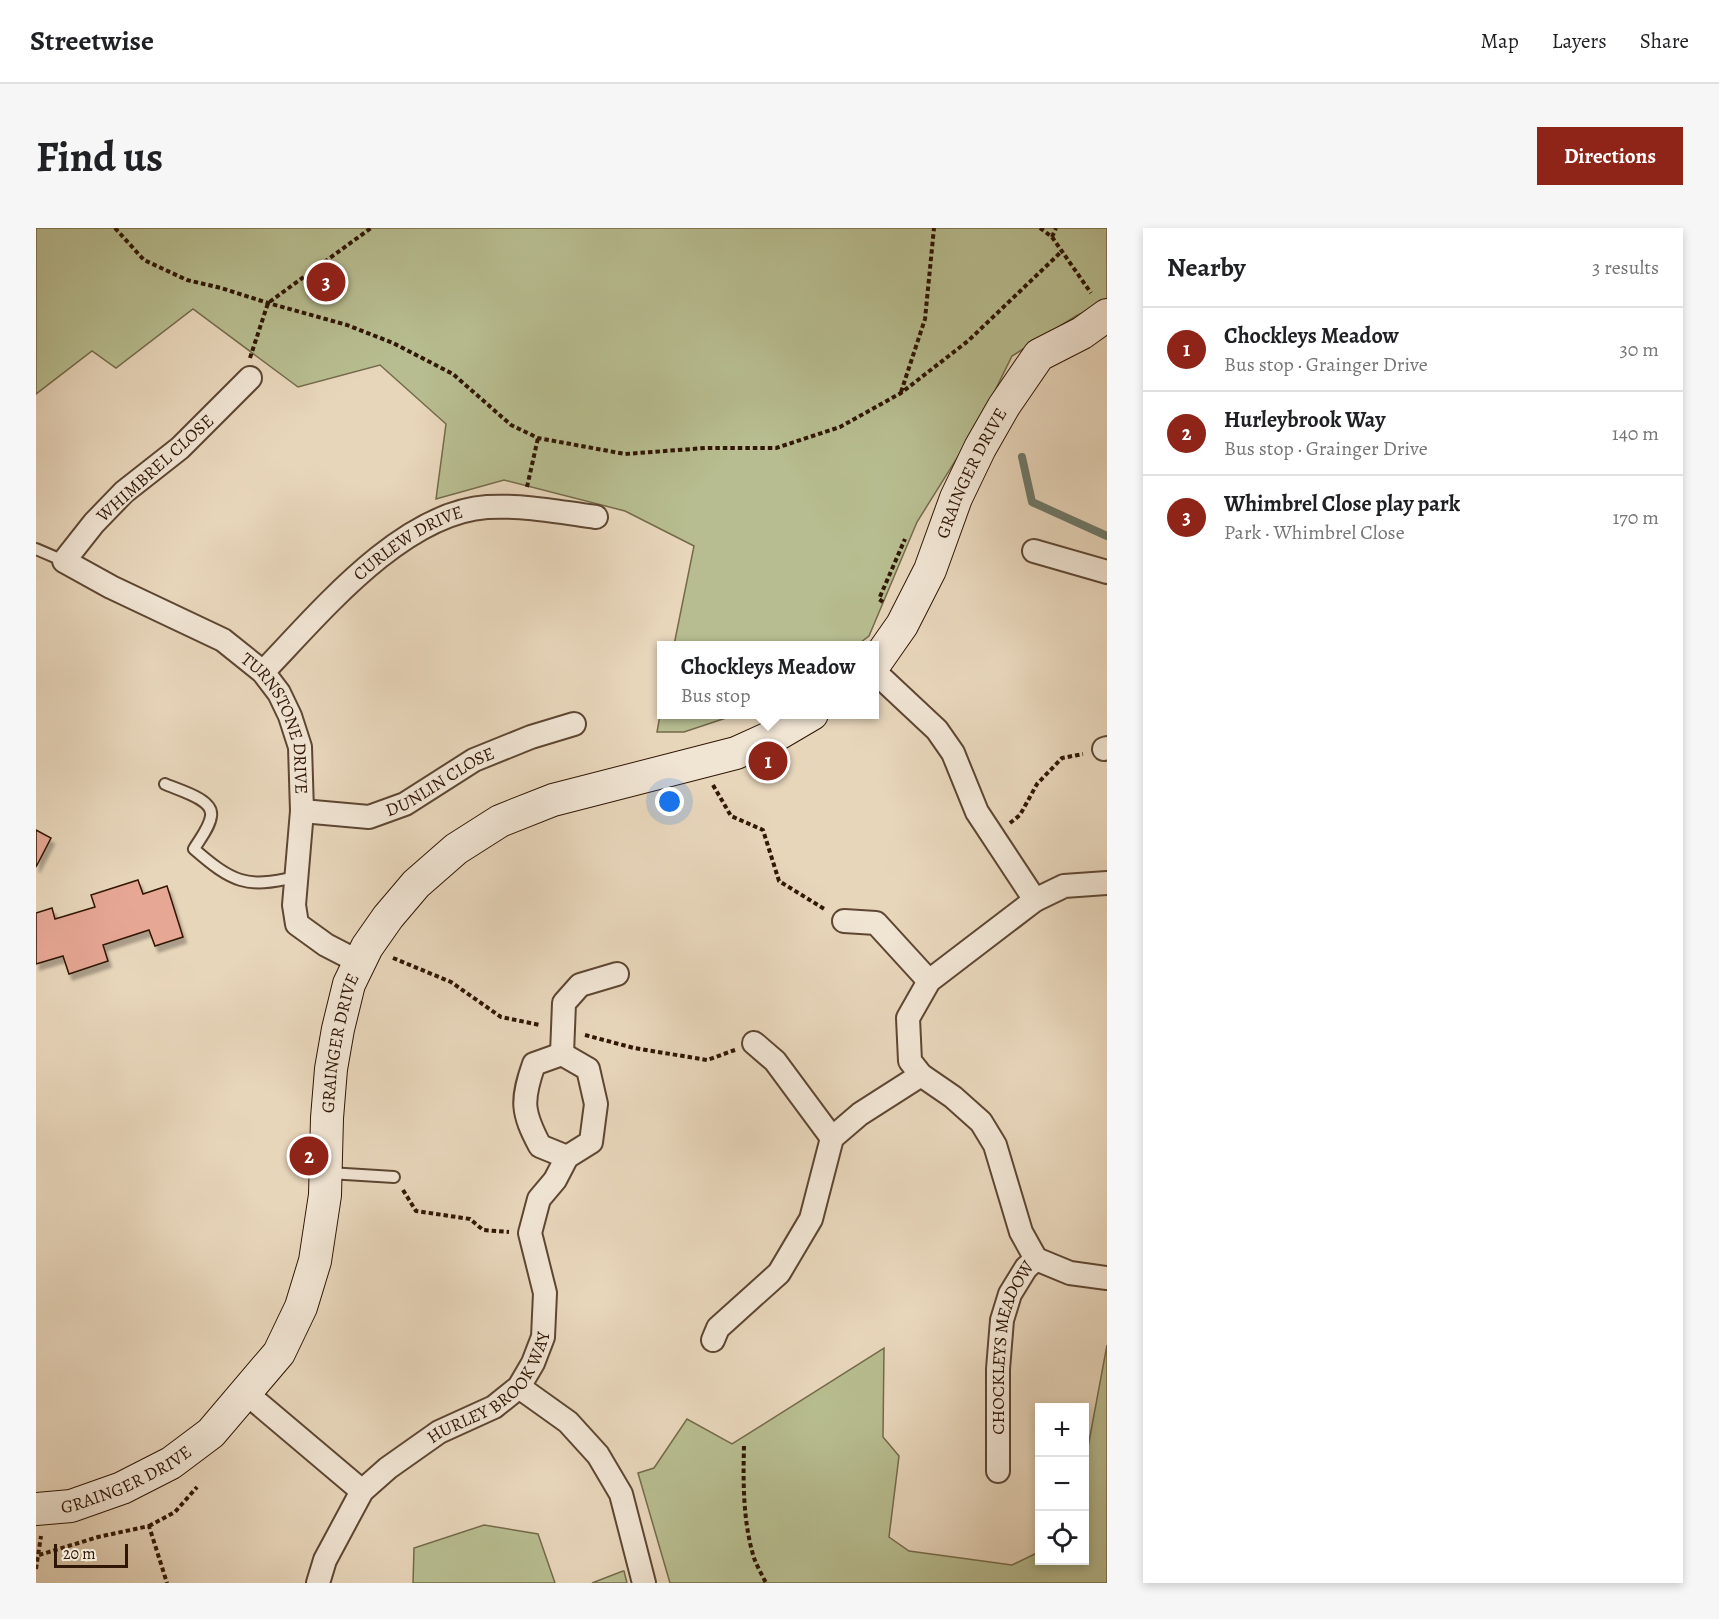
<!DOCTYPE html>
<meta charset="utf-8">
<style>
:root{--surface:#fff;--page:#f6f6f6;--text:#202124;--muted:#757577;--line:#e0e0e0;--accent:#8f2418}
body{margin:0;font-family:Alegreya,serif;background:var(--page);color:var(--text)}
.controls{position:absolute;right:18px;bottom:18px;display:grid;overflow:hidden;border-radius:0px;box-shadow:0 3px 9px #0003}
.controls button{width:54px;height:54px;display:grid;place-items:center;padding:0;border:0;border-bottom:2px solid var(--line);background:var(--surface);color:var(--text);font:30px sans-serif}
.scale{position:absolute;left:18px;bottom:15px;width:74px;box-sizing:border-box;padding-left:6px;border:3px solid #301604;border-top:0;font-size:16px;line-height:21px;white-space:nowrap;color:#301604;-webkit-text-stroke:4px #f0e4d3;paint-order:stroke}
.you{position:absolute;left:634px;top:574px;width:21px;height:21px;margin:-15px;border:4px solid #fff;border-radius:50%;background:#1a73e8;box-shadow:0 0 0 9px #1a73e833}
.badge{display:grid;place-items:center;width:39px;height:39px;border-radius:50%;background:var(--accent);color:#fff;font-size:20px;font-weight:700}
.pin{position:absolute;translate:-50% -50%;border:3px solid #fff;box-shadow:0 2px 6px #0006}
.popup{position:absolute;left:621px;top:413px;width:222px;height:78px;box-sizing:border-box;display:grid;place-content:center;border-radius:0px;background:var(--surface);filter:drop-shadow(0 2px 4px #0005);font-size:20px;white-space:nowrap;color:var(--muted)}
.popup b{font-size:22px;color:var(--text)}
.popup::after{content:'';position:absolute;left:50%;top:100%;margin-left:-12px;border:12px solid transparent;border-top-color:var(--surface)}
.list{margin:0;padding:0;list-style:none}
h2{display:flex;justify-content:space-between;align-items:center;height:78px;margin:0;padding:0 24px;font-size:26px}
h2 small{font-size:20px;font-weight:400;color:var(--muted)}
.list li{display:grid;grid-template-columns:39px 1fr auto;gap:18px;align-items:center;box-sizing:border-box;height:84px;padding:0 24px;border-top:2px solid var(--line)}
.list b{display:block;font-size:22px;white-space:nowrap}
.list p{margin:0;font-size:20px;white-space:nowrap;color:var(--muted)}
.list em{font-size:20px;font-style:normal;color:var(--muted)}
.icon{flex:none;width:33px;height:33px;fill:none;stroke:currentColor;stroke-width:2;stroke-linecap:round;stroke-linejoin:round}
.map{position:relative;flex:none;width:1071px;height:1355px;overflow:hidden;border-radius:0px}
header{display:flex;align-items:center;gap:36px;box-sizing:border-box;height:84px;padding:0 30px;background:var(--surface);border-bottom:2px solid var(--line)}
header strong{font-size:28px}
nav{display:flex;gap:33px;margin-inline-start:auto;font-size:21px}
.intro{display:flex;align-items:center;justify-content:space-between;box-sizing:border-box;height:144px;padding:0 36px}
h1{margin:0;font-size:42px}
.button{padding:15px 27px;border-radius:0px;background:var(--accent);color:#fff;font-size:21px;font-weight:700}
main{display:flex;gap:36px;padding:0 36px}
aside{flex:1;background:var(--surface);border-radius:0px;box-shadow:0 3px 9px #0003}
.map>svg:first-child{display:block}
</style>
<header>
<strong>Streetwise</strong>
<nav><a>Map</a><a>Layers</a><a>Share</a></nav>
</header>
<div class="intro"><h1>Find us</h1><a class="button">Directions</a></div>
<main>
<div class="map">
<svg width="1071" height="1355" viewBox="0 0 1071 1355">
<defs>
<filter id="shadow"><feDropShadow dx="3.5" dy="6" stdDeviation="1.5" flood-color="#0004"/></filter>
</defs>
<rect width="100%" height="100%" fill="#e8d6bb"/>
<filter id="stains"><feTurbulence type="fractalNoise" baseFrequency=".00333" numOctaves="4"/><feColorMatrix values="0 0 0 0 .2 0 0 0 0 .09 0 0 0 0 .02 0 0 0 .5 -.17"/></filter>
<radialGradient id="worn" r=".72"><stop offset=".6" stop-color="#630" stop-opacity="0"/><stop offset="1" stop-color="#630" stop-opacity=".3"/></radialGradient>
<!-- green -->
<path fill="#b7bd90" stroke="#746a4a" stroke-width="1.5" d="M0,0h1071v73l-31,15 -64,40 -33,67 -62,99 -48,114 -12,9h-183l20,-99 -69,-35 -121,-31 -68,19 10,-75 -66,-59 -82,22 -105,-78 -77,59 -24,-17 -56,43z
M625,482l1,4 73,1 -51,17h-27z
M1071,1117v238h-437l-32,-110 16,-5 33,-49 45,25 152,-96 -1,89 16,19 -10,81 20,14 103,14 27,-13 1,8h44l1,-97z
M448,1297l54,9 17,49h-142l1,-35z
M588,1343l3,12h-35l31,-12z"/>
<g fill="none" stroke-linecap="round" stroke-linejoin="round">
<!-- stream -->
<path stroke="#6e7869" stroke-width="8" d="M986,229l10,45 75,34"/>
</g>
<!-- building -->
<path fill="#e6a794" stroke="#301604" stroke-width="1.5" filter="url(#shadow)" d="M0,602l15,8 -15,29z
M102,652l5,14 24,-8 16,51 -28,9 -6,-16 -46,15 5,16 -39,13 -6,-18 -27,8v-51l16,-5 3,11 40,-12 -4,-12z"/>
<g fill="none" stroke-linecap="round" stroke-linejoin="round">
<!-- lane casing -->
<g stroke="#5e4632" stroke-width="14">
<path id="lane" d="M0,321l28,12
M129,556c13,6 49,15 46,32 -1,11 -12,24 -17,33 38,33 52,40 101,28
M293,945l65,4"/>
</g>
<!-- street casing -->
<g stroke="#5e4632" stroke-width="26">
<g id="street">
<path id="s1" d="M214,150l-70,70 -56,44 -30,31 -30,38 47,26 112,53 40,32 16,21 11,23 10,31 2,64 -8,94 3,19 29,21 33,17"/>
<path d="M998,323l73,21"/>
<path d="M838,443l63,59 16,23 24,59 58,88"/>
<path id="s2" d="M227,444c56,-58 138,-159 224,-165 37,-2 73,5 109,10"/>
<path d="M1068,521l3,-1"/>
<path id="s3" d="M266,583l67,6 36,-13 69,-44 57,-23 43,-13"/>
<path d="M808,693l32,2 53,58"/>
<path d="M718,815l21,18 57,77"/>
<path d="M526,826l2,-51 16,-18 37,-11"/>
<path d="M1000,1031l34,14 37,5"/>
<path d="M677,1112l5,-12 61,-55 32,-54 21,-81 28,-24 61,-39"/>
<path d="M483,1159l49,35 30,33 23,39 23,89"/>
<path d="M210,1165l116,98"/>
<path id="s4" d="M962,1243v-102l4,-49 8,-26 16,-26 10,-9 -15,-27 -26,-87 -14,-23 -28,-25 -32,-22 -11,-14 -2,-43 21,-37 106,-81 29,-14 43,-3"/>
<path id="s5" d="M282,1355l7,-23 37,-69 26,-23 51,-36 55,-25 25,-20 14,-24 10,-26 2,-44 -15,-60 9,-34 16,-19 12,-23 24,-15 5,-38 -8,-35 -26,-15 -28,10c-13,37 -12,48 6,82l27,11"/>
</g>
</g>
<!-- secondary casing -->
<g stroke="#301604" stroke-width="34">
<g id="secondary">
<path id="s6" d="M838,437l28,-40 28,-55 26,-72 24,-50 24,-42 35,-51 43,-22 25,-18"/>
<path id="s7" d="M0,1281l35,-3 51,-18 49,-25 40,-30 68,-80 22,-46 14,-46 10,-66 2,-77 4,-49 7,-40 11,-45 18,-37 21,-30 28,-33 40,-35 44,-28 53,-21 183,-47 42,-19 34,-20"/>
</g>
</g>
<!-- path -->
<path stroke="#301604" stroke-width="4" stroke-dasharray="4.5 3" stroke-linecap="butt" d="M79,0l29,32 43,20 34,8 47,15 79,22 46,18 60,31 58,51 27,13 87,16 80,-6h71l64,-21 61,-34 67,-52 94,-90
M1004,0l12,9 39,56
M1016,9l4,-9
M214,130l18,-55 103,-75
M865,164l24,-73 9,-91
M491,259l11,-49
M847,374l-4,-3 26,-60
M677,557l18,31 32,14 16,51 47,29
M974,595l10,-8 17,-31 25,-26 21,-4
M357,730l58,24 50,35 39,8
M549,807l49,13 73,12 28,-10
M367,962l13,21 54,8 13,11 26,2
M708,1218c-1,37 -1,76 10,112 3,8 8,17 12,25
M113,1298l26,-14 22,-25
M3,1327l59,-18 51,-11 18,57
M0,1341l5,-33"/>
<!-- lane -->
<use href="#lane" stroke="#f0e4d3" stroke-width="10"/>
<!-- street -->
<use href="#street" stroke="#f0e4d3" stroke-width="22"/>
<!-- secondary -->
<use href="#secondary" stroke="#f0e4d3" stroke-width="32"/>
</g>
<g text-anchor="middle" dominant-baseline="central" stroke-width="4.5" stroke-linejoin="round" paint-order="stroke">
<!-- street labels -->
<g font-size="18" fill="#301604" stroke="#f0e4d3">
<text transform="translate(119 240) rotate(-42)">WHIMBREL CLOSE</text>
<text stroke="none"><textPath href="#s6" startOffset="216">GRAINGER DRIVE</textPath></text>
<text stroke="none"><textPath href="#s2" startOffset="196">CURLEW DRIVE</textPath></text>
<text stroke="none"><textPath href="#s1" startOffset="544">TURNSTONE DRIVE</textPath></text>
<text stroke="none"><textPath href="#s3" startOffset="147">DUNLIN CLOSE</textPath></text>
<text stroke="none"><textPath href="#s7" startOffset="618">GRAINGER DRIVE</textPath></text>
<text stroke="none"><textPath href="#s4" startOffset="126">CHOCKLEYS MEADOW</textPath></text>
<text stroke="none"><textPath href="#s5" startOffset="270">HURLEY BROOK WAY</textPath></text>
<text stroke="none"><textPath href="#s7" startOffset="96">GRAINGER DRIVE</textPath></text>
</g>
</g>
<rect width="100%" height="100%" filter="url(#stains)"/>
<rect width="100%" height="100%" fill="url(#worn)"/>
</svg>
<div class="controls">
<button>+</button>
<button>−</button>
<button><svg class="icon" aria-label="locate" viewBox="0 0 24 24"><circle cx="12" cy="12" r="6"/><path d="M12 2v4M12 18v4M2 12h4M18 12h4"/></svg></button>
</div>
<div class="scale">20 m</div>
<div class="you"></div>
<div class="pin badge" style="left:732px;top:533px">1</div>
<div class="popup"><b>Chockleys Meadow</b>Bus stop</div>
<div class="pin badge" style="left:273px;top:928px">2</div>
<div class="pin badge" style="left:290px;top:54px">3</div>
</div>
<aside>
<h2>Nearby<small>3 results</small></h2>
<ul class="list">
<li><span class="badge">1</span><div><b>Chockleys Meadow</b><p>Bus stop · Grainger Drive</p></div><em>30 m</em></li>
<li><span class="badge">2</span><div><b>Hurleybrook Way</b><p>Bus stop · Grainger Drive</p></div><em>140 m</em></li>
<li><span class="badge">3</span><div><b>Whimbrel Close play park</b><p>Park · Whimbrel Close</p></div><em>170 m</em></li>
</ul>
</aside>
</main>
